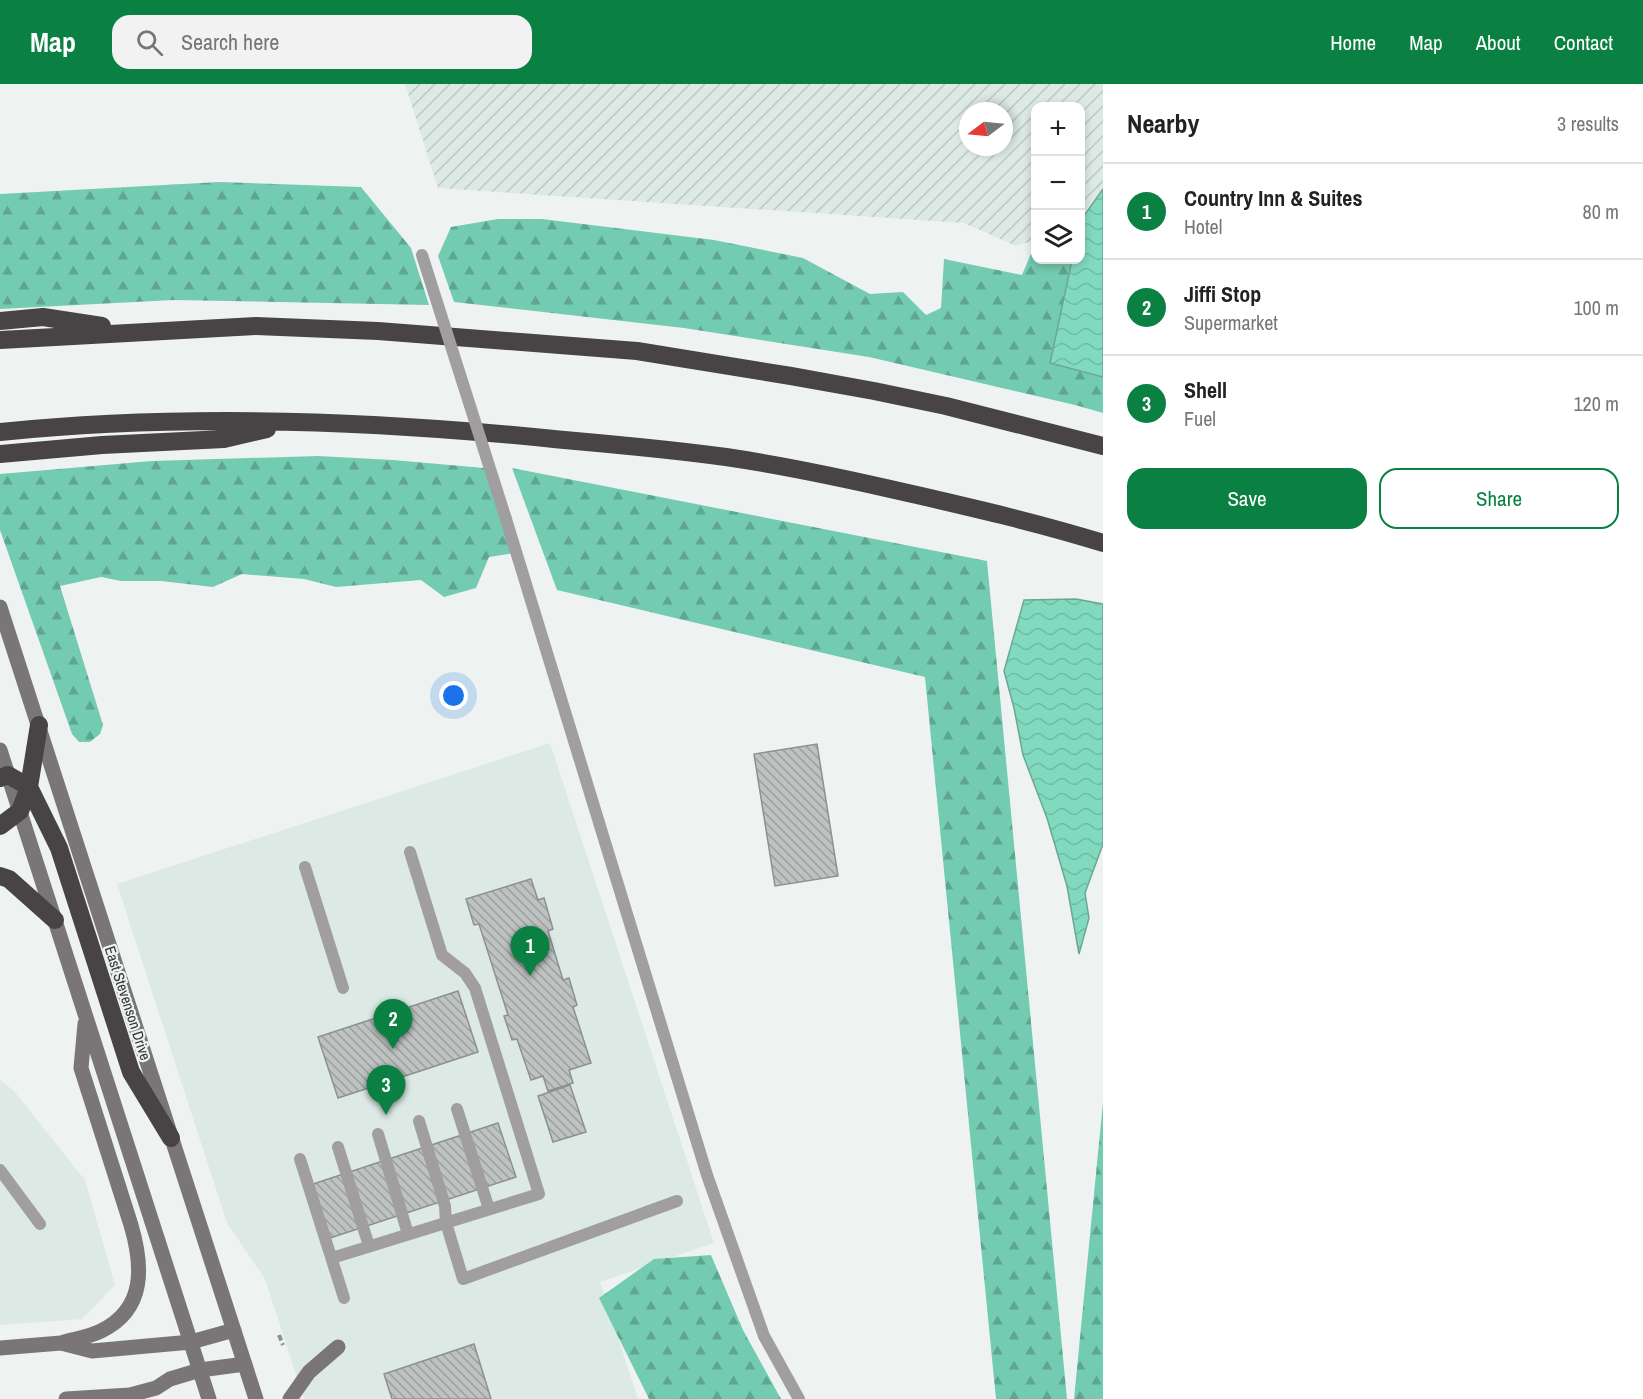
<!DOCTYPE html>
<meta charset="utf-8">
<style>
:root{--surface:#fff;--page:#f2f2f2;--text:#222;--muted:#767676;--line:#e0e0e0;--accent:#0b8043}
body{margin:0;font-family:"Archivo Narrow",sans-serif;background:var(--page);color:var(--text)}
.controls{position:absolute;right:18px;top:18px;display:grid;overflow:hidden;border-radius:12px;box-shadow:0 3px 9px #0003}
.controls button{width:54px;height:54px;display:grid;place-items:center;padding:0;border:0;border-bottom:2px solid var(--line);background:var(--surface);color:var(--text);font:30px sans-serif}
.compass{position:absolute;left:959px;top:18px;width:54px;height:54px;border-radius:50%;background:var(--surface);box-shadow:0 3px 9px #0003;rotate:254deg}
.you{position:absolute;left:454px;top:612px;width:21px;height:21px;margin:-15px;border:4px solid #fff;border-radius:50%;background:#1a73e8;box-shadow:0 0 0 9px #1a73e833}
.badge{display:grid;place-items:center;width:39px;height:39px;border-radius:50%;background:var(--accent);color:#fff;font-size:20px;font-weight:700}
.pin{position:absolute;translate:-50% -50px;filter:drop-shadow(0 2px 3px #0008)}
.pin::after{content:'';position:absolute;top:32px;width:21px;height:18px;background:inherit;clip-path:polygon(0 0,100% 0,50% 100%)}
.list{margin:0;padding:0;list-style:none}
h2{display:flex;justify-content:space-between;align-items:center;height:78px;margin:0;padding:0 24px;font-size:26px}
h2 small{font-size:20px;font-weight:400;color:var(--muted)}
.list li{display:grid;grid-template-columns:39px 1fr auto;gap:18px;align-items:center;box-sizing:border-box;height:96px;padding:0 24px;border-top:2px solid var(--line)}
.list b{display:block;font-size:22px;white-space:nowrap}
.list p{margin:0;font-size:20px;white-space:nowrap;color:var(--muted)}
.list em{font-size:20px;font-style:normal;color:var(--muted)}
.actions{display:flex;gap:12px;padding:18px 24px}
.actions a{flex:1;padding:14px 0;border:2px solid var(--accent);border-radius:18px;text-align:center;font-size:21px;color:var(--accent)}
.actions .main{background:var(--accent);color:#fff}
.icon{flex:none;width:33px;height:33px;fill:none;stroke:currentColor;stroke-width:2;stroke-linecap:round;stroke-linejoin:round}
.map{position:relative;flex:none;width:1103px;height:1315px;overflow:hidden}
header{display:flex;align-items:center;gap:36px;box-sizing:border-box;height:84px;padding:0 30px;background:var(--accent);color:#fff}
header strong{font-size:28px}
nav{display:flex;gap:33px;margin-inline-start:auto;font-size:21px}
.search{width:420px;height:54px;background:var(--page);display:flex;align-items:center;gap:15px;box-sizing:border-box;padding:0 21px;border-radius:18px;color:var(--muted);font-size:22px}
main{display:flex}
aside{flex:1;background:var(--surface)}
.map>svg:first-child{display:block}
</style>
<header>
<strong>Map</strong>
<div class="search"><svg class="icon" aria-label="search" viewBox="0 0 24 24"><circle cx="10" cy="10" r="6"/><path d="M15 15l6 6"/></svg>Search here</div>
<nav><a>Home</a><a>Map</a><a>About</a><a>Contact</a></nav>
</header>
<main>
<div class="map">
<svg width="1103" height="1315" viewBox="0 0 1103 1315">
<defs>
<pattern id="industrial-furrows" width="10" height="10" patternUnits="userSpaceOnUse" patternTransform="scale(1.5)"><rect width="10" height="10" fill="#dce9e4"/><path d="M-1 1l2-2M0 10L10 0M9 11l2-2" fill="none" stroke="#bdc8c4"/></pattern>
<pattern id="forest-firs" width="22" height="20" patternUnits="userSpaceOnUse" patternTransform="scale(1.5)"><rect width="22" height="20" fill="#73ccb1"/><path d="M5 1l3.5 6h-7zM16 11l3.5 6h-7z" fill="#5fa691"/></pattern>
<pattern id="water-waves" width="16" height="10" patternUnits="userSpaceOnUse" patternTransform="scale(1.5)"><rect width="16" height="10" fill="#81d9be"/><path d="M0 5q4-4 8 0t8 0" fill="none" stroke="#70bba4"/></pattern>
<pattern id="building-back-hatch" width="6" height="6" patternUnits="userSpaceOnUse" patternTransform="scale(1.5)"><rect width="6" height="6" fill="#bec3c1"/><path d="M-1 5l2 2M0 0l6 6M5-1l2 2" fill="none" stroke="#9b9f9e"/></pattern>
</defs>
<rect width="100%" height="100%" fill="#eef3f1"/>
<!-- built -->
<path fill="#dce9e4" d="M550,659l164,500 -114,39 38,117h-334l-39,-120 -38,-56 -110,-339z
M0,996l14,11 71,89 30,105 -33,34 -82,6z"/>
<!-- industrial -->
<path fill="url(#industrial-furrows)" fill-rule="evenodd" d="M405,0h698v135l-22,7 -1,-120h-44l-1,134 -19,6 -52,-23 -526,-35zM968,27h36v36h-36z"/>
<!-- forest -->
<path fill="url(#forest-firs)" d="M219,98l142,5 50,61 18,57 -256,-5 -173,9v-115z
M498,135h44l172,21 89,18 67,36 33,-2 23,23 15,-7 3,-49 78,16 13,-31 1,16h36l-22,103 53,14v36l-28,-8 -206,-48 -185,-29 -230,-26 -16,-46 13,-29z
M318,372l75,4 91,8 30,85 -25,4 -13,31 -32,9 -23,-17 -85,7 -32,-8 -62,-5 -29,13 -52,-6h-40l-20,-4 -41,9 43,139 -3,9 -10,8h-11l-7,-8 -72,-204v-56l152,-13z
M512,384l475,93 80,838h-71l-71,-722 -368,-87z
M1103,1018v297h-29z
M711,1171l32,75 38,69h-132l-50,-101 55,-39z"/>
<!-- water -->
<path fill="url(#water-waves)" stroke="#6aa895" stroke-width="1.5" d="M1103,105v188l-53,-14 22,-103h8l1,-40z
M1076,515l27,5v240l-18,49 4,25 -10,36 -12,-68 -20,-68 -24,-63 -9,-47 -10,-37 20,-71z"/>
<!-- building -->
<path fill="url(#building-back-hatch)" stroke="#8c918f" stroke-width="1.5" d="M817,660l21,132 -63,10 -21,-132z
M531,795l7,21 6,-2 9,31 -5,2 15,49 6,-2 8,27 -4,2 18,56 -22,7 4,13 -25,8 -5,-15 -12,4 -14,-41 -5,1 -8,-24 4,-1 -29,-91 -5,1 -8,-26z
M458,907l20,61 -140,46 -20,-61z
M570,1001l16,47 -33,10 -15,-46z
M498,1039l18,54 -186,61 -17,-54z
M474,1260l17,55h-99l-8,-25z"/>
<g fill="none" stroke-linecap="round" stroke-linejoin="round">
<!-- path -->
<path stroke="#8f9291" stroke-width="4" stroke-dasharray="6 3" stroke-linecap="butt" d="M279,1251l4,10"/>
<!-- lane -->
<path stroke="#a19e9f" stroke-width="12" d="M506,435l201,656 57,161 35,63
M305,783l38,121
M457,1025l32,100
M419,1037l26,85 1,17 17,56 214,-78
M378,1050l30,100
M338,1063l31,99
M300,1075l44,139
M0,1086l40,54
M332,1174l207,-64 -64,-206 -10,-15 -23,-18 -32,-103"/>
<!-- secondary -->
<path stroke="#7a7677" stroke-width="15" d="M0,523l256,792
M0,666l209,649
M61,1259c13,-4 28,-6 40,-12 45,-22 42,-65 30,-106l-50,-157 4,-44
M0,1264l61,-5 31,8 99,-9 43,-12
M66,1315l64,-4 26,-7 14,-9 30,-9 45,-6
M290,1315l19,-27 29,-25"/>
<!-- highway -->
<path stroke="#484344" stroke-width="18" d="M0,237l43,-4 59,9
M0,256l256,-14 122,5 259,20 154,25 83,15 72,15 157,40
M0,348c184,-19 370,-12 554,7 57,5 115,10 172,18 61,9 122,22 182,36 65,15 131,30 195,50
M0,370l102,-9 122,-6 43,-10
M0,694l8,-3 21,12 30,61 72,224 40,66
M0,742l20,-15 9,-24 10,-62
M0,792l9,3 46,41"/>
<!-- lane-bridge -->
<path stroke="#a19e9f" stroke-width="12" d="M422,171l84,264"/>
</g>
<g text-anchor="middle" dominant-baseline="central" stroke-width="4.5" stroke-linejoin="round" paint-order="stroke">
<!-- street labels -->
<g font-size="15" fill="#343636" stroke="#eef3f1">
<text transform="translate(128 919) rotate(72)">East Stevenson Drive</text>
</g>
</g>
</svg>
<div class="controls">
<button>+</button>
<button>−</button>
<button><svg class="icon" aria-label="layers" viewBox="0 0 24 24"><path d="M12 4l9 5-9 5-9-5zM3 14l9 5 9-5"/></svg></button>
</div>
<svg class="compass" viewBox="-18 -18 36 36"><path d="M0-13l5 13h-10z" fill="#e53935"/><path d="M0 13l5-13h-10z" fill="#767676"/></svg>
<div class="you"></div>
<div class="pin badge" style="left:530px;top:892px">1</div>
<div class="pin badge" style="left:393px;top:965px">2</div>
<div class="pin badge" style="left:386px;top:1031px">3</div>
</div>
<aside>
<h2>Nearby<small>3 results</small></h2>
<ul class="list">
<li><span class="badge">1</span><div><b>Country Inn &amp; Suites</b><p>Hotel</p></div><em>80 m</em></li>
<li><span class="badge">2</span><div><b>Jiffi Stop</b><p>Supermarket</p></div><em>100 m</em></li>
<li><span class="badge">3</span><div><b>Shell</b><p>Fuel</p></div><em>120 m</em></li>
</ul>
<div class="actions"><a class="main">Save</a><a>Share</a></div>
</aside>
</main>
